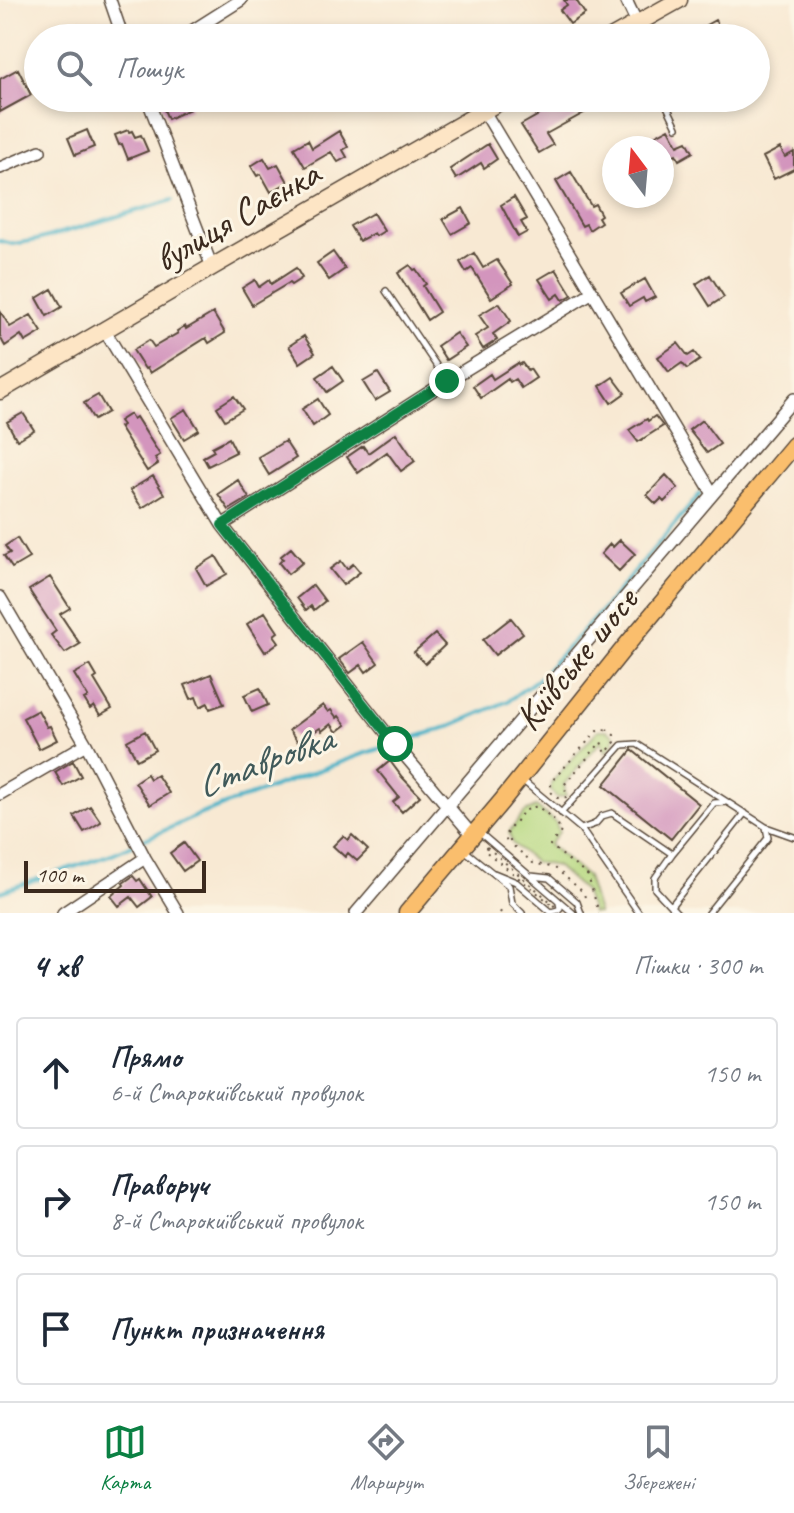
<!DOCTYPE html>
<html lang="uk">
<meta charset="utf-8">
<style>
:root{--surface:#fff;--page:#f2f2f3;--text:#1f2937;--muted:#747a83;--line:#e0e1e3;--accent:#0b8043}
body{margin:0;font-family:Caveat,sans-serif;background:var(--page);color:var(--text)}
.compass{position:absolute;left:602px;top:136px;width:72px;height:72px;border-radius:50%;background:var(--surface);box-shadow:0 4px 12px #0003;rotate:344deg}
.scale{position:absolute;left:24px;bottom:20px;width:182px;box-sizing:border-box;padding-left:8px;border:4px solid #3b2a1e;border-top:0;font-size:22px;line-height:28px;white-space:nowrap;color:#3b2a1e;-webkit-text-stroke:6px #fcf5e5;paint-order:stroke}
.stop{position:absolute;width:24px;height:24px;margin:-18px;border:6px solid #0b8043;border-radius:50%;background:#fff}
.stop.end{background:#0b8043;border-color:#fff;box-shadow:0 2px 8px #0008}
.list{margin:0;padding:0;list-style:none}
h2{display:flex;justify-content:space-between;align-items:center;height:104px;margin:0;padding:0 32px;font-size:34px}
h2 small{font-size:26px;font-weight:400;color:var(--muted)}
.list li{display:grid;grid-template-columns:52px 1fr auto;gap:24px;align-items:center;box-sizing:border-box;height:112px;margin:0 16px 16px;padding:0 16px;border:2px solid var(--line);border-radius:8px}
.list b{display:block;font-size:30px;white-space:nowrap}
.list p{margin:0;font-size:26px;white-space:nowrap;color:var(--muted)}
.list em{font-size:26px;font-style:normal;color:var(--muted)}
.icon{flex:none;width:44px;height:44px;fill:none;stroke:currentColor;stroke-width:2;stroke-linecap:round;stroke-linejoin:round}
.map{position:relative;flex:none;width:794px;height:913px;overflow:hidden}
.search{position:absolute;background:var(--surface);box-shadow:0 4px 12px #0003;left:24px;right:24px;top:24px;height:88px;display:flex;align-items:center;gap:20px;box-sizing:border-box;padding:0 28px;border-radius:44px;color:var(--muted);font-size:30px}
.sheet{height:488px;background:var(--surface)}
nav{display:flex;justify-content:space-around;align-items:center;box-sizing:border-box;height:112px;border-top:2px solid var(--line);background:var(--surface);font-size:22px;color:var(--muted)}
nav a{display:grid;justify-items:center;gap:4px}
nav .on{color:var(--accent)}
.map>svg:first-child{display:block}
</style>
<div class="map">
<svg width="794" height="913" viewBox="0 0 794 913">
<rect width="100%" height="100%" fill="#fcf5e5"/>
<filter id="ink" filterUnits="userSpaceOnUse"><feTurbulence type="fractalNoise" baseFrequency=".0125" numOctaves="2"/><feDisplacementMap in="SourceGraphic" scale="16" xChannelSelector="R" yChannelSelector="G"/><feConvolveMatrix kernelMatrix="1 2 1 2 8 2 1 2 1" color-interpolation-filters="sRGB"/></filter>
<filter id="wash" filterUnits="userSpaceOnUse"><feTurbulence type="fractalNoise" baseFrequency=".006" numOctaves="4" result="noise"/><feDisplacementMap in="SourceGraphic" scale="32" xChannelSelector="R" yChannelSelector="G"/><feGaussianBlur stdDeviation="1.8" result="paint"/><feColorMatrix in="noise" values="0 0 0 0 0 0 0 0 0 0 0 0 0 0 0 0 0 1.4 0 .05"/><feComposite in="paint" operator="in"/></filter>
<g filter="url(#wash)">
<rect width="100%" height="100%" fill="#f8e9d3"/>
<!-- green -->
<path fill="#b6d880" stroke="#78814f" stroke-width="2" d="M598,730h9l7,5v7l-8,10 -5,-11 -37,43 2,12 -9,2 -6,-7v-8z
M536,807l20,16 3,9 -10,13 38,32 11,36h-6l-8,-22 -28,-25 -22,-4 -22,-19 -3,-11 16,-20z"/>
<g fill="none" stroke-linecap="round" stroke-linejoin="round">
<!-- stream -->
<path stroke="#4ab3c8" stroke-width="4" d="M0,241l13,3 24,-4 136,-40
M0,892l112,-38 89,-40 159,-59 88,-28 60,-26 31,-23 64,-69 97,-115"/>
</g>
<g id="blocks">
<!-- building -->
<path fill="#d395bd" d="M564,0h12l9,14 -15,10 -10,-14 7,-5z
M715,20l11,18h-43z
M18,69l13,26 -31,17v-33z
M159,98h27l4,11 -22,10z
M569,98h42l-65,36 7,11 -14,8 -18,-28z
M669,128l9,17 9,-4 6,11 -14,8 -3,-6 -14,7v-13h-6l-5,-10z
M87,130l7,17 -19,8 -7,-17z
M128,130l1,2 3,-1 3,6 6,-2 7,16 -20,8 -6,-15 -3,1 -4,-10z
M339,131l9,16 -5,3 4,7 -9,5 -7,-10 -26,15 -11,-19 14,-8 4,8z
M488,144l9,15 -13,9 -3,-5 -25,16 -6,-10z
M780,148l5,9 9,-5v17l-20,10 -11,-22z
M264,158l6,10 8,-4 10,18 -17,10 -10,-18 -4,2 -6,-10z
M571,172l20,34 4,-2 6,11 -3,2 3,5 -12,8 -3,-6 -4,2 -26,-45z
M514,197l13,22 -6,3 6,10 -9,5 -17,-32z
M463,208l8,15 -19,11 -9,-15z
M373,213l11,18 -8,5 -2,-3 -15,8 -9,-15z
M333,252l12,17 -16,11 -12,-17z
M474,253l9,15 14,-8 16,24 -22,14 -19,-30 -6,4 -6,-10z
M410,265l4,5 2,-1 10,15 -3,2 16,26 -12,8 -29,-47z
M296,268l6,10 -11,7 -2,-2 -37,22 -10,-17 13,-8 4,7 10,-7 2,4z
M556,269l16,26 -9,5 -4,-6 -7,5 -13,-20z
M710,275l14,22 -14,9 -14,-22z
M645,279l10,18 -10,5 -2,-4 -14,8 -8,-13z
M52,289l10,18 -15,9 -10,-18z
M499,303l12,18 -18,13 4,6 -14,9 -8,-13 13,-8 -9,-13z
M0,311l10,16 21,-12 11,17 -17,10 -4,-7 -16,11 -5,-9z
M213,313l12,20 -16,10 -3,-5 -56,35 -3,-5 -2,1 -12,-19 16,-10 5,7 24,-14 -1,-2 8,-5 1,3z
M456,333l10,14 -20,13 -9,-14z
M304,336l11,17 -15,10 -11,-17z
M678,343l10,13 6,-4 6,8 -13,9 -5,-6 -13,9 -11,-15z
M518,363l1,2 3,-2 6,8 2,-2 6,9 -15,10 -6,-9 -5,3 -2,-3 -27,19 -8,-12 17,-12 3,5z
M333,366l10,15 -16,11 -10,-15z
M378,373l12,19 -15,9 -12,-19z
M613,377l12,16 -14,10 -11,-17z
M98,395l10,17 -14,8 -10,-17z
M234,396l9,13 -18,11 -8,-13z
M318,399l10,16 -15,11 -11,-17z
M186,409l13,21 -15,9 -13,-21z
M23,413l11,17 -17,10 -10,-18z
M130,414l3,5 3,-2 24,38 -5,3 3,6 -11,7 -28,-44 3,-2 -3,-4z
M655,416l8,10 -25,16 -9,-12 18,-11 1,2z
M702,420l18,24 -13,9 -18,-23z
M396,433l19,28 -14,10 -14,-19 -29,21 -11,-16 16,-11 5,7z
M229,438l7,14 -28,14 -5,-9 11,-6 -2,-4z
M285,441l11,17 -27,17 -11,-18z
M666,475l12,13 -14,14 -3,-3 -5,5 -9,-9z
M153,476l11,18 -22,14 -12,-18z
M238,480l11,18 -20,12 -11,-16z
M17,538l12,20 -17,10 -8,-12 6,-3 -5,-7z
M620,540l15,14 -16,17 -18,-17 9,-10 3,3z
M291,548l12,14 -15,12 -9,-11 4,-4 -3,-2z
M216,556l11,18 -21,12 -10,-18z
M341,561l6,8 6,-5 7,8 -17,13 -13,-16z
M50,577l20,31 -10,6 20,30 -15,9 -14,-18 5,-4 -27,-41z
M313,585l12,16 -11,9 -3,-4 -5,4 -9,-12z
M265,612l13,20 -4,3 5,7 -14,10 -18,-28z
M511,618l12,15 -28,22 -12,-15z
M435,634l10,11 -20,19 -11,-12z
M363,642l15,21 -12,9 -5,-7 -11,8 -11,-14z
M90,665l7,12 -3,2 18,30 -12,7 -6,-10 -4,3 -6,-10 4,-2 -14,-23z
M211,674l13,30 -14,5 -2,-6 -8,4 -4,-10 -5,2 -6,-14z
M260,688l8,17 -16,7 -8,-17z
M323,705l5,7 3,-2 6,8 2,-2 7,9 -9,7 -6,-8 -9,7 -2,-3 -22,14 -9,-12z
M38,710l9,17 3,-1 7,14 -18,9 -16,-31z
M145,731l10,19 -18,10 -10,-19z
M632,750l67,54 -28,35 -67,-54z
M73,761l8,15 -18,10 -8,-14z
M390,761l12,16 18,19 -18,16 -9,-10 6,-5 -21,-26z
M147,774l3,5 7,-4 12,18 -19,12 -15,-23z
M90,806l11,16 -17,10 -10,-16z
M352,835l16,15 -11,11 -9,-8 -3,4 -12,-11 10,-10 5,4z
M184,843l13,18 -14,10 -13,-18z
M133,876l4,5 3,-2 12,18 -13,10 -8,-10 -12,9 -8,-10 13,-11 -1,-2z"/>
</g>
</g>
<g filter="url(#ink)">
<use href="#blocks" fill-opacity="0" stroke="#574739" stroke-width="2"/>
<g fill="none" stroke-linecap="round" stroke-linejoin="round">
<!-- lane casing -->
<g stroke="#574739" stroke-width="8">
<path id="lane" d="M663,98l14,29
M386,291l60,89
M522,780l59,49 58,84
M561,813l61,-68 15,-1 129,83 2,11 -60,75
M766,827l28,10
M581,829l14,-5 7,-8 10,-3 60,41
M480,833l93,80
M463,849l46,37 3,17 10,10
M494,873l22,9 35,30 7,-2 2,-2 -1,-5
M531,876l18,2 28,24 4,11
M671,906l74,-93
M677,913l-22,-24v-11l17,-24 42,-51 12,-1"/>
</g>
<!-- street casing -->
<g stroke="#574739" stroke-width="14">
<path id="street" d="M110,0l13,38
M626,0l11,23
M181,38l60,-38
M147,98l65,169
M484,111l229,383
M0,168l40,-17
M105,331l117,194 173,219 78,92
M222,525l225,-144 144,-88
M0,597l86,147 59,114 33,55
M0,794l86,-50
M63,913l82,-55
M356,913l438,-514"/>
</g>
<!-- secondary casing -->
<g stroke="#574739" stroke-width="19">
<path id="secondary" d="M611,38l68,-38
M0,391l212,-124 294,-169"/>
</g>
<!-- primary casing -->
<g stroke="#574739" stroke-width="19">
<path id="primary" d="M407,913l94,-111 124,-155 169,-202"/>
</g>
<!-- path -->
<path stroke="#574739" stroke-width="2" stroke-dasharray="2 6" stroke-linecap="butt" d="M607,729l7,6 1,7 -9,11 -5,-11 -37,43 3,12 -10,1 -6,-6v-10l47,-52z
M507,832l-2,4 2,8
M487,847l65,56 3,4 -71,-57z
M585,897l-2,-5 -28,-24 -22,-5 -22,-19 -4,-12 17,-21 13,-5 20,16 4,10 -11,13 38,31 11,37
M500,913l4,-7"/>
<!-- lane -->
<use href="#lane" stroke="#fff" stroke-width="5"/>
<!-- street -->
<use href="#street" stroke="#fff" stroke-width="11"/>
<!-- secondary -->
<use href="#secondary" stroke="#fde5c5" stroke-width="16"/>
<!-- primary -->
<use href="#primary" stroke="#fabe6d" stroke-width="16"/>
</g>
</g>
<g fill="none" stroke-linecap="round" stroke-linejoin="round" filter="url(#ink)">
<!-- route -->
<path stroke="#0b8043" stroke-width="10" d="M395,744l-173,-219 225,-144"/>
</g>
<g text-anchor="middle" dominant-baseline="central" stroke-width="6" stroke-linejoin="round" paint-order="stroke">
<!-- street labels -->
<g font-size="38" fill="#3b2a1e" stroke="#fcf5e5">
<text transform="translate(237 216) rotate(-30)">вулиця Саєнка</text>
<text transform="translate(576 659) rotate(-51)">Київське шосе</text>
</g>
<!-- water labels -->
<g font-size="40" font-style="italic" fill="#405a5a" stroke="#fcf5e5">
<text transform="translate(264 761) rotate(-20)">Ставровка</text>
</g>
</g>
</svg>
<svg class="compass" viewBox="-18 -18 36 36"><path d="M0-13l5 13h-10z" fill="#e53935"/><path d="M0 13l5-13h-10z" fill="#747a83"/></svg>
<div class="scale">100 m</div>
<div class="stop" style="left:395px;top:744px"></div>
<div class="stop end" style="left:447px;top:381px"></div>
<div class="search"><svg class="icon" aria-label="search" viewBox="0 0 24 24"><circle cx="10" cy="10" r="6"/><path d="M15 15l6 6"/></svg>Пошук</div>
</div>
<section class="sheet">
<h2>4 хв<small>Пішки · 300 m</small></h2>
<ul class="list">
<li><svg class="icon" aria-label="ahead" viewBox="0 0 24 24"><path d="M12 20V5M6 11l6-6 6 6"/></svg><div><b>Прямо</b><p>6-й Старокиївський провулок</p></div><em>150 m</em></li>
<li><svg class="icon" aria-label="right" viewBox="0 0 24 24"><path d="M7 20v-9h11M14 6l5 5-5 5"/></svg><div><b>Праворуч</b><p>8-й Старокиївський провулок</p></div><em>150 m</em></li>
<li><svg class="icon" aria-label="arrive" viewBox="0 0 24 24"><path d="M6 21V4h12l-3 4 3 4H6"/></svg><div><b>Пункт призначення</b></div></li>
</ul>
</section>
<nav>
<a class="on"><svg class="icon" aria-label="map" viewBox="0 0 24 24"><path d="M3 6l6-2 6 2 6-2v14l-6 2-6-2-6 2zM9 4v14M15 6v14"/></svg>Карта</a>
<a><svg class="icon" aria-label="directions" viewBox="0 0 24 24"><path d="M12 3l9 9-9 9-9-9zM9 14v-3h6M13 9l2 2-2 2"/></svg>Маршрут</a>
<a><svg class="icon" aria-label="saved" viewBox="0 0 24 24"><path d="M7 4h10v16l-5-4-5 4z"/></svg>Збережені</a>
</nav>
